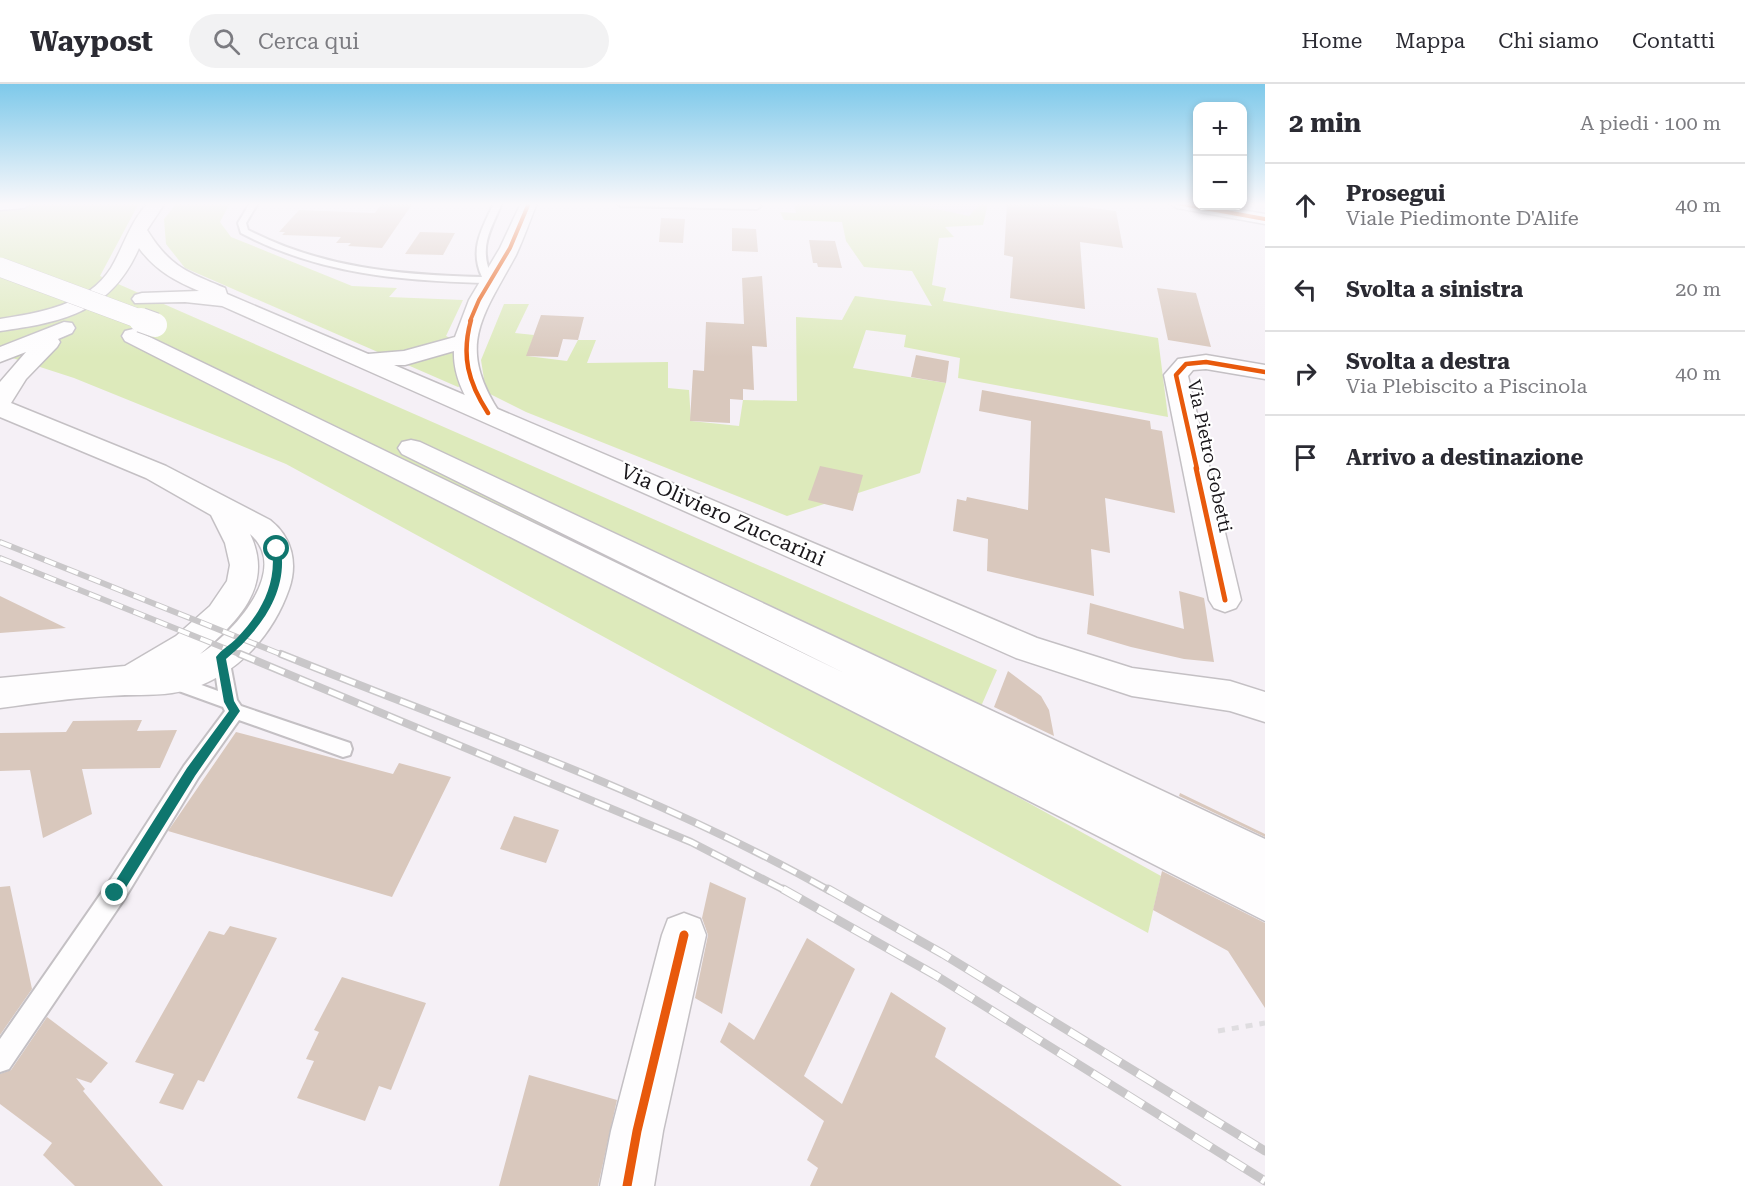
<!DOCTYPE html>
<html lang="it">
<meta charset="utf-8">
<style>
:root{--surface:#fff;--page:#f2f2f3;--text:#2b2b33;--muted:#7c7c81;--line:#e1e1e2}
body{margin:0;font-family:"Roboto Serif",serif;background:var(--page);color:var(--text)}
.controls{position:absolute;right:18px;top:18px;display:grid;overflow:hidden;border-radius:12px;box-shadow:0 3px 9px #0003}
.controls button{width:54px;height:54px;display:grid;place-items:center;padding:0;border:0;border-bottom:2px solid var(--line);background:var(--surface);color:var(--text);font:30px sans-serif}
.stop{position:absolute;width:18px;height:18px;margin:-14px;border:4px solid #0f766e;border-radius:50%;background:#fff}
.stop.end{background:#0f766e;border-color:#fff;box-shadow:0 2px 6px #0008}
.list{margin:0;padding:0;list-style:none}
h2{display:flex;justify-content:space-between;align-items:center;height:78px;margin:0;padding:0 24px;font-size:26px}
h2 small{font-size:20px;font-weight:400;color:var(--muted)}
.list li{display:grid;grid-template-columns:39px 1fr auto;gap:18px;align-items:center;box-sizing:border-box;height:84px;padding:0 24px;border-top:2px solid var(--line)}
.list b{display:block;font-size:22px;white-space:nowrap}
.list p{margin:0;font-size:20px;white-space:nowrap;color:var(--muted)}
.list em{font-size:20px;font-style:normal;color:var(--muted)}
.icon{flex:none;width:33px;height:33px;fill:none;stroke:currentColor;stroke-width:2;stroke-linecap:round;stroke-linejoin:round}
.map{position:relative;flex:none;width:1265px;height:1102px;overflow:hidden}
header{display:flex;align-items:center;gap:36px;box-sizing:border-box;height:84px;padding:0 30px;background:var(--surface);border-bottom:2px solid var(--line)}
header strong{font-size:28px}
nav{display:flex;gap:33px;margin-inline-start:auto;font-size:21px}
.search{width:420px;height:54px;background:var(--page);display:flex;align-items:center;gap:15px;box-sizing:border-box;padding:0 21px;border-radius:33px;color:var(--muted);font-size:22px}
main{display:flex}
aside{flex:1;background:var(--surface)}
.map>svg:first-child{display:block}
</style>
<header>
<strong>Waypost</strong>
<div class="search"><svg class="icon" aria-label="search" viewBox="0 0 24 24"><circle cx="10" cy="10" r="6"/><path d="M15 15l6 6"/></svg>Cerca qui</div>
<nav><a>Home</a><a>Mappa</a><a>Chi siamo</a><a>Contatti</a></nav>
</header>
<main>
<div class="map">
<svg width="1265" height="1102" viewBox="0 0 1265 1102">
<rect width="100%" height="100%" fill="#f5f0f6"/>
<!-- built -->
<path fill="#eae1eb" d="M888,119h96l-14,22z"/>
<!-- green -->
<path fill="#ddeabb" d="M40,119h99l-39,73 897,394 -41,93 205,113 -13,57 -862,-469 -212,-86 -74,-24v-145z
M177,119h53l-10,19 11,15 121,49 45,2 -8,9 74,3 -17,36 18,8 5,39 -11,4 -273,-119 -19,-24 -2,-25z
M794,119h114l61,13 12,-13h7l-5,22 -38,2 9,10 -15,1 -7,47 14,3 -3,13 215,37 10,79 -210,-39 2,-20 -56,-11 2,-12 -40,-5 -13,38 93,15 -26,90 -133,43 -261,-104 -40,-20 -5,-32 23,-56h25l-14,29 19,2 -7,21 40,5 11,-21h18l-9,23 81,-1v26l21,2 2,31 48,5 4,-26 54,1 -1,-84 46,3 13,-24 77,10 -20,-35 -48,-4 -18,-26 -4,-19 -58,-2 -4,-8 16,1z"/>
<!-- building -->
<path fill="#d9c8bd" d="M382,119h31l-31,45 -34,-2 3,-3h-15l5,-6 -59,-2 3,-3h-6l20,-22 76,3z
M1007,119h45l64,8 7,37 -43,-6 5,67 -75,-11 3,-41 -9,-2z
M661,134l24,1 -2,24 -24,-1z
M732,144l24,1 2,23 -26,-1z
M420,148l35,1 -12,22 -38,-1z
M809,156l26,1 7,27 -24,-1 -1,-4h-4z
M762,192l5,71 -15,-1 2,44 -11,-1v11l-13,-1v24l-40,-2 3,-51 11,1 2,-49 38,2 -2,-46z
M1157,204l39,5 15,54 -43,-7z
M541,231l43,2 -6,23 -15,-1 -5,18 -32,-1z
M916,271l33,6 -3,22 -35,-6z
M982,306l168,31 1,8 11,2 13,82 -70,-15 5,55 -19,-4 3,47 -107,-25 1,-32 -35,-8 4,-32 9,2 1,-4 61,13 3,-89 -52,-10z
M820,382l43,9 -10,36 -45,-11z
M1179,507l25,7 10,64 -30,-3 -53,-12 -44,-13 3,-31 94,26z
M0,512l66,32 -66,5z
M1008,587l33,25 8,14 5,26 -60,-29z
M142,636l-5,11 40,-1 -17,38 -78,1 10,45 -49,24 -13,-68 -30,1v-38l66,-1 7,-11z
M236,648l157,42 6,-11 52,14 -59,120 -224,-66z
M1180,709l85,41v3l-86,-41z
M514,732l45,14 -13,33 -46,-14z
M1162,787l103,52v85l-37,-57 -75,-41z
M710,798l36,16 -24,116 -27,-16 13,-63 -6,-17z
M10,802l22,103 -32,46v-148z
M230,842l47,12 -73,144 -6,-2 -15,30 -24,-7 15,-29 -39,-12 74,-131 15,4z
M807,854l48,31 -51,107 38,28 49,-112 55,36 -11,29 187,129h-312l8,-18 -11,-8 17,-39 -104,-79 9,-20 25,18z
M342,893l84,26 -35,87 -12,-4 -14,35 -68,-23 17,-37 -8,-2 13,-27 -5,-2z
M47,933l61,46 -17,20 -15,-5 9,11 -2,2 80,95h-88l-32,-31 9,-12 -52,-39v-30l11,-4z
M529,991l88,25 -19,86h-99z"/>
<g fill="none" stroke-linecap="round" stroke-linejoin="round">
<!-- service casing -->
<g stroke="#c4c0c4" stroke-width="4">
<path id="service" d="M250,119h8l-12,20 2,7c74,38 151,45 234,47 -13,-28 0,-48 12,-74h8c-13,30 -24,45 -9,77l-5,3c-87,-2 -169,-9 -247,-50l-3,-10z
M617,119h140l4,3 -4,3 -136,-3z
M221,567l6,2 2,5 8,42 4,6 109,37 2,6 -2,6 -7,2 -104,-37 -41,58 -75,123 -114,168 -9,3v-33l107,-154 77,-119 41,-55 -2,-4 -58,-21 -3,-5 3,-5 6,-2 47,17 -5,-33 2,-5z"/>
</g>
<!-- minor casing -->
<g stroke="#c4c0c4" stroke-width="3">
<path id="minor" d="M521,119h16c-7,17 -13,35 -21,52 -34,63 -60,90 -16,158l-3,5 -9,2 -9,-2c-14,-20 -26,-42 -25,-67l-49,14h-49l-3,-5 3,-5 48,-4 51,-14 14,-37 31,-52z
M1169,119h29v3h21l46,8v10l-88,-16z
M1206,271l59,10v14l-59,-10 -13,1 -5,6 53,224 -5,8 -11,4 -11,-4 -5,-8 -45,-225 14,-16z
M684,829l16,6 6,16 -43,196 -9,55h-54l11,-55 51,-196 6,-16z"/>
</g>
<!-- secondary casing -->
<g stroke="#c4c0c4" stroke-width="3">
<path id="secondary" d="M0,119h32l-8,5 -24,2z
M148,119h17l-18,27c23,37 40,42 78,58l2,6 810,344 95,30 98,13 35,11v30l-35,-11 -98,-15 -116,-38 -794,-352 -37,-4 -50,1 -3,-4 3,-4 7,-2 57,-2c-24,-10 -44,-21 -60,-43 -28,64 -75,74 -139,83v-12c39,-6 88,-14 111,-51 13,-22 19,-46 37,-65z
M64,238l8,1 3,5 -3,5 -14,6 2,3 -3,5 -31,32 -15,24 155,63 104,54c22,17 28,43 19,69 -18,52 -61,95 -117,104 -20,3 -42,1 -63,3 -37,2 -73,7 -109,12v-30l125,-12 51,-30 34,-30 17,-25 3,-16 -5,-22 -14,-28 -65,-37 -146,-61v-35l26,-30 -26,10v-15zM250,450c42,36 -18,100 -50,120 37,-32 75,-68 50,-120z"/>
</g>
<!-- trunk casing -->
<g stroke="#c4c0c4" stroke-width="3">
<path id="trunk" d="M133,245l711,344 -442,-219 -4,-6 4,-6 9,-2 9,2 845,397v82l-1140,-580 -3,-5 3,-5z"/>
</g>
<!-- path -->
<path stroke="#dfdde0" stroke-width="5" stroke-dasharray="7 7" stroke-linecap="butt" d="M1218,947l47,-8"/>
<!-- service -->
<use href="#service" fill="#fefdfe" fill-rule="evenodd"/>
<!-- minor -->
<use href="#minor" fill="#fefdfe" fill-rule="evenodd"/>
<!-- secondary -->
<use href="#secondary" fill="#fefdfe" fill-rule="evenodd"/>
<!-- trunk -->
<use href="#trunk" fill="#fefdfe" fill-rule="evenodd"/>
<!-- rail-far2 casing -->
<g stroke="#c9c7c9" stroke-width="6">
<path id="rail-far2" d="M0,458l285,114
M0,474l244,98"/>
</g>
<!-- rail-far1 casing -->
<g stroke="#c9c7c9" stroke-width="8">
<path id="rail-far1" d="M240,570l451,188 95,49
M281,570c184,74 376,140 549,237"/>
</g>
<!-- rail casing -->
<g stroke="#c9c7c9" stroke-width="9">
<path id="rail" d="M783,805l152,86 330,206
M828,805l115,65 322,197"/>
</g>
<!-- rail-far2 -->
<use href="#rail-far2" stroke="#fff" stroke-width="4" stroke-dasharray="12" stroke-linecap="butt"/>
<!-- rail-far1 -->
<use href="#rail-far1" stroke="#fff" stroke-width="5" stroke-dasharray="16" stroke-linecap="butt"/>
<!-- rail -->
<use href="#rail" stroke="#fff" stroke-width="7" stroke-dasharray="20" stroke-linecap="butt"/>
<!-- trunk-bridge-far1 casing -->
<g stroke="#c4c0c4" stroke-width="20" stroke-linecap="butt">
<path id="trunk-bridge-far1" d="M0,183l145,54"/>
</g>
<!-- trunk-bridge casing -->
<g stroke="#c4c0c4" stroke-width="26" stroke-linecap="butt">
<path id="trunk-bridge" d="M141,236l14,5"/>
</g>
<!-- trunk-bridge-far1 -->
<use href="#trunk-bridge-far1" stroke="#fefdfe" stroke-width="19"/>
<!-- trunk-bridge -->
<use href="#trunk-bridge" stroke="#fefdfe" stroke-width="24"/>
<!-- cycleway-far3 casing -->
<g stroke="#fff" stroke-width="6">
<path id="cycleway-far3" d="M1177,119l88,16
M470,237l9,-21 31,-52 19,-45"/>
</g>
<!-- cycleway-far2 casing -->
<g stroke="#fff" stroke-width="8">
<path id="cycleway-far2" d="M471,236c-10,36 -3,62 17,93
M1197,385l-21,-94 10,-11 20,-2 59,10"/>
</g>
<!-- cycleway-far1 casing -->
<g stroke="#fff" stroke-width="9">
<path id="cycleway-far1" d="M1196,384l29,132"/>
</g>
<!-- cycleway casing -->
<g stroke="#fff" stroke-width="13">
<path id="cycleway" d="M627,1102l10,-55 47,-196"/>
</g>
<!-- cycleway-far3 -->
<use href="#cycleway-far3" stroke="#e8590c" stroke-width="4"/>
<!-- cycleway-far2 -->
<use href="#cycleway-far2" stroke="#e8590c" stroke-width="4.5"/>
<!-- cycleway-far1 -->
<use href="#cycleway-far1" stroke="#e8590c" stroke-width="5"/>
<!-- cycleway -->
<use href="#cycleway" stroke="#e8590c" stroke-width="9"/>
</g>
<!-- sky -->
<linearGradient id="sky" x2="0" y2="1"><stop stop-color="#7ec9ea"/><stop offset="0.44" stop-color="#faf8fb"/><stop offset="1" stop-color="#faf8fb" stop-opacity="0"/></linearGradient>
<rect width="1265" height="273" fill="url(#sky)"/>
<!-- route -->
<path fill="#0f766e" d="M277,461l4,4c7,45 -22,82 -55,110l8,42 6,10 -45,65 -75,121h-9v-9l76,-120 42,-57 -5,-9 -8,-45c5,-7 14,-12 21,-19 24,-25 40,-54 35,-89z"/>
<g text-anchor="middle" dominant-baseline="central" stroke-width="4.5" stroke-linejoin="round" paint-order="stroke">
<!-- far-street labels -->
<g font-size="18" fill="#1a171b" stroke="#fff">
<text transform="translate(1210 372) rotate(78)">Via Pietro Gobetti</text>
</g>
<!-- street labels -->
<g font-size="21" fill="#1a171b" stroke="#fff">
<text transform="translate(723 431) rotate(24)">Via Oliviero Zuccarini</text>
</g>
</g>
</svg>
<div class="controls">
<button>+</button>
<button>−</button>
</div>
<div class="stop" style="left:277px;top:465px"></div>
<div class="stop end" style="left:115px;top:809px"></div>
</div>
<aside>
<h2>2 min<small>A piedi · 100 m</small></h2>
<ul class="list">
<li><svg class="icon" aria-label="ahead" viewBox="0 0 24 24"><path d="M12 20V5M6 11l6-6 6 6"/></svg><div><b>Prosegui</b><p>Viale Piedimonte D'Alife</p></div><em>40 m</em></li>
<li><svg class="icon" aria-label="left" viewBox="0 0 24 24"><path d="M17 20v-9H6M10 6l-5 5 5 5"/></svg><div><b>Svolta a sinistra</b></div><em>20 m</em></li>
<li><svg class="icon" aria-label="right" viewBox="0 0 24 24"><path d="M7 20v-9h11M14 6l5 5-5 5"/></svg><div><b>Svolta a destra</b><p>Via Plebiscito a Piscinola</p></div><em>40 m</em></li>
<li><svg class="icon" aria-label="arrive" viewBox="0 0 24 24"><path d="M6 21V4h12l-3 4 3 4H6"/></svg><div><b>Arrivo a destinazione</b></div></li>
</ul>
</aside>
</main>
